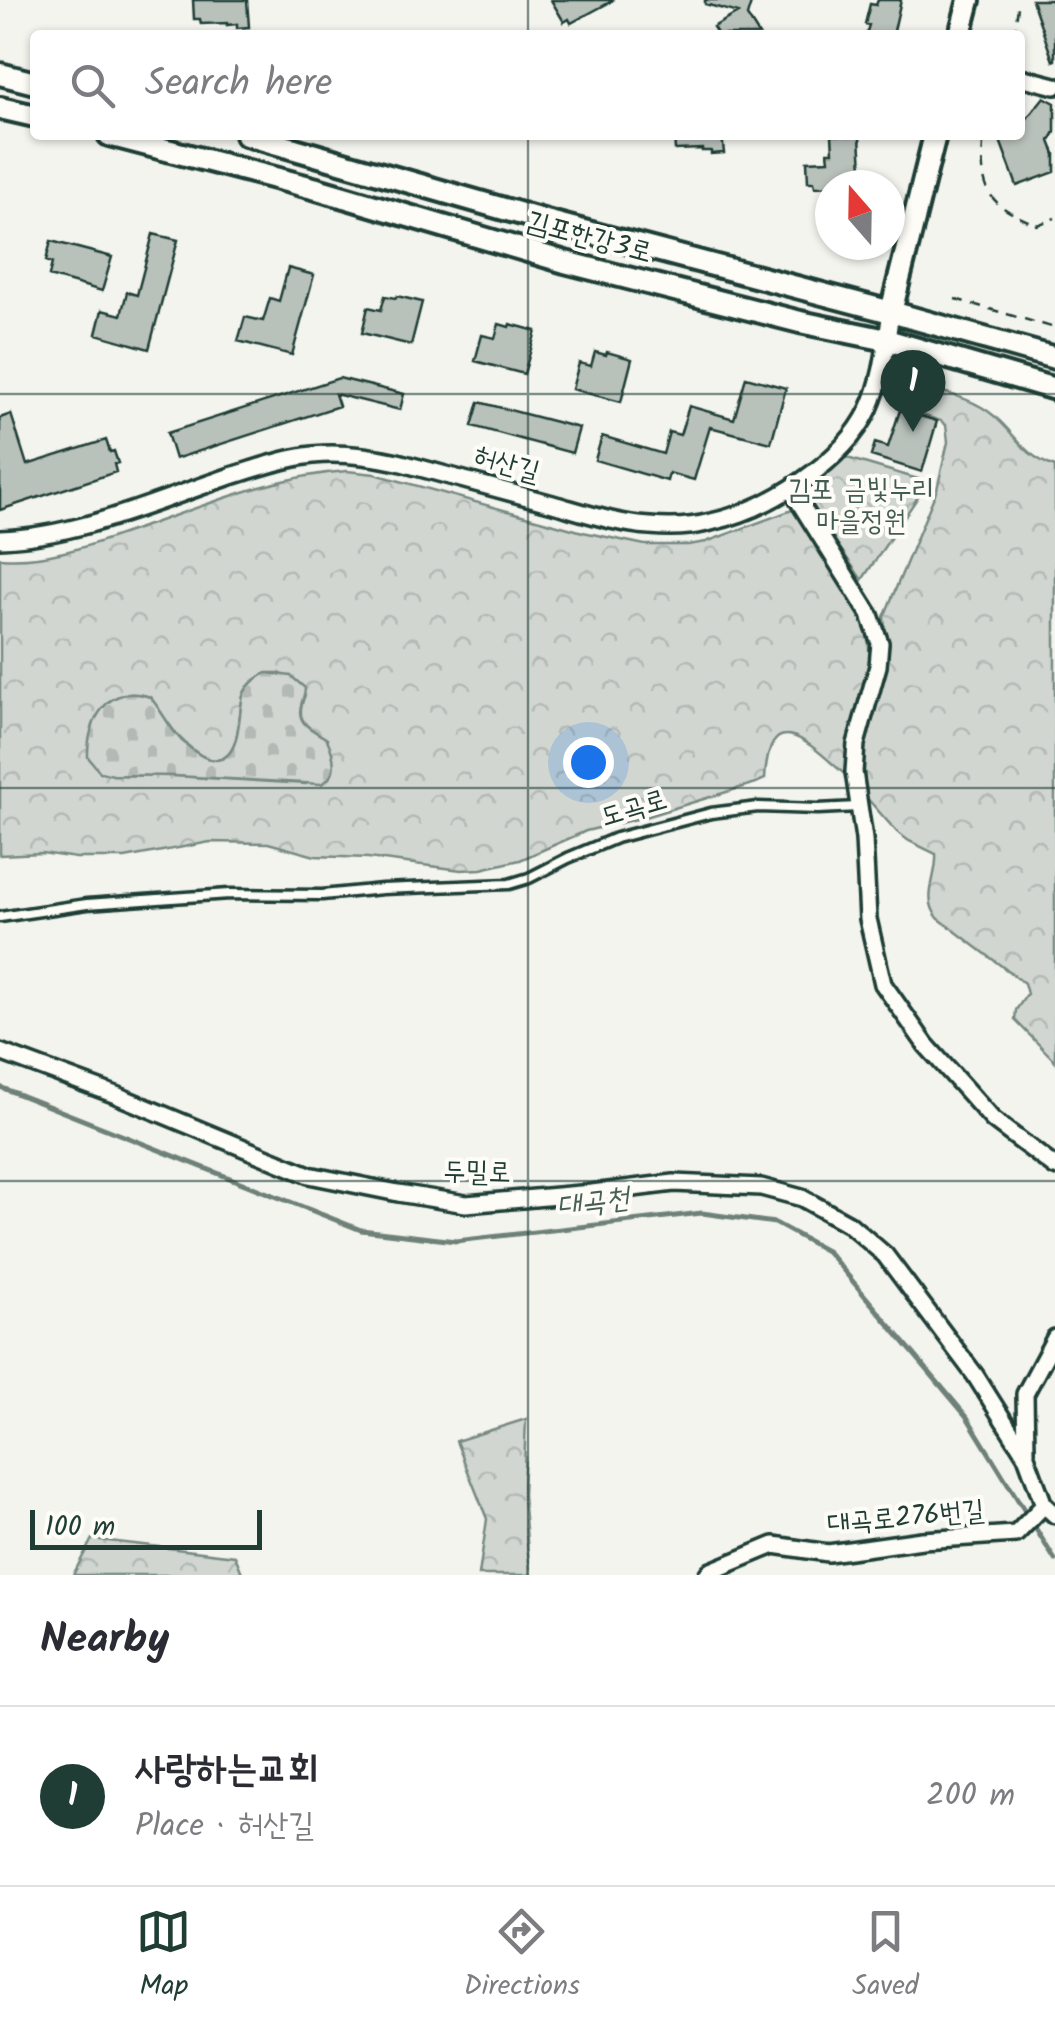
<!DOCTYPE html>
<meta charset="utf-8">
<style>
:root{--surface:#fff;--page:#f2f2f3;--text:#2b2b33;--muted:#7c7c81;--line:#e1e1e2;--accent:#1f3d34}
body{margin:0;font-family:Kalam,"Poor Story",sans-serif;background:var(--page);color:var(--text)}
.compass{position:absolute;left:815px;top:170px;width:90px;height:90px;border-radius:50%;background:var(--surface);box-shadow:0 2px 8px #0004;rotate:340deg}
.scale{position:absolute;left:30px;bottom:25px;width:232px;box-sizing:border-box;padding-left:10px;border:5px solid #1f3d34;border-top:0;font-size:28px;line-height:35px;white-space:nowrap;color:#1f3d34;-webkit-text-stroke:8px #fdfcf7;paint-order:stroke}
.you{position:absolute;left:588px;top:762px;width:35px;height:35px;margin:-25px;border:8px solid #fff;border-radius:50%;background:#1a73e8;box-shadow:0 0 0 15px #1a73e833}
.badge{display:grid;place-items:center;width:65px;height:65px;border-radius:50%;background:var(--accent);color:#fff;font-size:32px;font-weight:700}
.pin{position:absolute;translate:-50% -82px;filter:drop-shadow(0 2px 5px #0008)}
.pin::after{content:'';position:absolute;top:52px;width:35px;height:30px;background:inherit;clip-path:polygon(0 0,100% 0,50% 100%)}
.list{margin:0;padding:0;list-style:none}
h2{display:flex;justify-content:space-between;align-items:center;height:130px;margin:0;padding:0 40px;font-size:42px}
h2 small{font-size:32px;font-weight:400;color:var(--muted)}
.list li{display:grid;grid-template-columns:65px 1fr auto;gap:30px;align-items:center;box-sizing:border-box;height:180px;padding:0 40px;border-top:2px solid var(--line)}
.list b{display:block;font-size:38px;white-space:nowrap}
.list p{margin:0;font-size:32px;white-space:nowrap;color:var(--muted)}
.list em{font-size:32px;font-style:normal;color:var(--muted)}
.icon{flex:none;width:55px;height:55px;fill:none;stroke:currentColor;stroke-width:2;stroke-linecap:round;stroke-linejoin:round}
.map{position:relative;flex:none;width:1055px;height:1575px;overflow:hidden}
.search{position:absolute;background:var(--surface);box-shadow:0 2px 8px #0004;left:30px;right:30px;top:30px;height:110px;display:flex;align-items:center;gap:25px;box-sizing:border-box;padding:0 35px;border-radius:10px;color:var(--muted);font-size:38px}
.sheet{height:310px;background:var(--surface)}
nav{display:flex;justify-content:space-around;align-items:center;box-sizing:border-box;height:140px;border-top:2px solid var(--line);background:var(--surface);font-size:28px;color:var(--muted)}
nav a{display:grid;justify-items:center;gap:5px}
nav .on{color:var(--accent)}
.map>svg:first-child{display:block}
</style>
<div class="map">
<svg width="1055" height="1575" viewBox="0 0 1055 1575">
<defs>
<pattern id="forest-crowns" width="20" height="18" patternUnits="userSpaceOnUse" patternTransform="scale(2.5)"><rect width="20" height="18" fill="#d1d6d1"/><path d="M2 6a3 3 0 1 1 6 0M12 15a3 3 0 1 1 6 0" fill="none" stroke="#b3b9b4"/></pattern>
<pattern id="cemetery-stones" width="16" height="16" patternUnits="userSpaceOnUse" patternTransform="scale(2.5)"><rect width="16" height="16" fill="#d1d6d1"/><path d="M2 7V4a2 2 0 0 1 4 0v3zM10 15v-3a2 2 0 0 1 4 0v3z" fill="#b3b9b4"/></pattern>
</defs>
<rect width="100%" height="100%" fill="#f4f4ef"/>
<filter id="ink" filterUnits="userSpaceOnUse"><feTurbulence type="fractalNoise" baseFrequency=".01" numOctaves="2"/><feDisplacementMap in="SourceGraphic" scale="20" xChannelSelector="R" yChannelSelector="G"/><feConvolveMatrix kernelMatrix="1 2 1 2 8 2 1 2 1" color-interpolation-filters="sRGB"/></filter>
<g filter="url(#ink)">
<!-- forest -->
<path fill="url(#forest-crowns)" stroke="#788a82" stroke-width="2.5" fill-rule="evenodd" d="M926,387c23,7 48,12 67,28 25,21 28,39 62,52v594l-40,-41 1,-10 11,-16 -3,-11 -86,-65c-17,-20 0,-42 -2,-64l-27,-13 -12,-9 -32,-36 -2,-50 24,-89 -3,-40 53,-128 11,-47 -2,-17 -5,-4 -25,-8 -3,-6 2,-14 4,-5z
M844,457l84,25 -66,98 -58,-84 1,-8z
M347,471l28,3 208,58 62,13h43l18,-3 86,-32 4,1 63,104c22,41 4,67 -6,108 -4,18 -4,37 -4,55 -33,-27 -80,-82 -84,1l-9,4 -111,34 -59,14 -66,29 -39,9 -20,1 -93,-12 -53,-2 -47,-13 -58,-1 -85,16h-49l-34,-5 -42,2v-297c46,4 91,-13 134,-28 70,-24 139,-54 213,-59zM267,673h13l25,22c-8,19 -5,29 13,38l-12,51 -131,-8 -62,-1 -4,-74c14,-8 26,-9 41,-4 12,14 19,31 33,44 8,8 20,19 33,19 27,-2 21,-49 28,-67 5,-10 13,-15 23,-20z
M526,1419l-3,76 7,80h-51l8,-56 -31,-78z
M92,1539l143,17 8,19h-170z"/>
<!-- cemetery -->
<path fill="url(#cemetery-stones)" stroke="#788a82" stroke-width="2.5" d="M267,673l24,3 14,12c0,6 -3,12 -4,18 -5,19 13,24 26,33 7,16 13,36 -6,45l-146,-8 -62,-1 -13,-3 -12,-15c-1,-37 20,-74 62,-60 12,14 19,31 32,44 9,8 21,19 34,19 27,-2 21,-49 28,-67 5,-10 13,-15 23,-20z"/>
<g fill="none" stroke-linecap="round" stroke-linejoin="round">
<!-- stream -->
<path stroke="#6e8179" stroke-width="5" d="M0,1087l361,143 95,11 246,-28 73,10 53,29 139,165 88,143"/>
</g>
<!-- building -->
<path fill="#b9c1bb" stroke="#1f3d34" stroke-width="2.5" d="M193,0h54l2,27 -12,1v-4l-10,1v-2l-26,1 -1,-5h-6z
M551,0h63l-43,23 -2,-4 -5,3z
M705,0h47l-5,16 12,19h-41l-5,-8 25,-14 -33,-9z
M878,0h23l-8,35h-27l3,-10 -4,-1 5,-20 6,1z
M1032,0h23v60l-2,1z
M1044,97l11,6v29l-5,9 5,13v18l-38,14 -19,-51h22v-8z
M674,135h48l2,18 -13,1v-3h-9v-2l-27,1z
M832,135l28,2 3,48 -48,2 -1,-5h-6l-1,-21 22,-1 -1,-8h5z
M153,234l25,6 -29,109 -53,-15 6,-24 19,5 6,-23 10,3z
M51,241l61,16 -10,34 -53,-15 3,-13 -6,-2z
M288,268l26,7 -22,80 -54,-14 7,-24 18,4 7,-23 9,3z
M385,296l11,2 1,-2 25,6 -11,43 -49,-12 6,-26 13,3z
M499,324l10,3 1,-3 26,7 -12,43 -49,-13 7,-26 13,3z
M595,352l11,3 1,-3 25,7 -11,43 -49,-13 7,-26 12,3z
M746,377l40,11 -15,55 -61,-16 -16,53 -25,-7 -2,8 -72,-21 7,-24 61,18 6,-22 11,3 9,-29 45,13z
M339,378l65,16 -4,16 -65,-16 4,12 -164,53 -8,-26z
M479,402l100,26 -7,25 -100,-27z
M900,410l37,11 -15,51 -51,-16 4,-13 13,4z
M11,414l16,51 79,-25 4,12 4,-1 4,12 -4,1 2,8 -116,38v-92z"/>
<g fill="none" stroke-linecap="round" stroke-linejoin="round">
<!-- service casing -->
<g stroke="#1f3d34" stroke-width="15">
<path id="service" d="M0,917l87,-13 142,-10 93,1 60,-6 127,-5 20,-6 39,-20 48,-20 95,-25 47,-6 60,2 40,-2"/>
</g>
<!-- minor casing -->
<g stroke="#1f3d34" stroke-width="22">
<path id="minor" d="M1020,77l35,9
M791,489l79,126 10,28 -2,23 -22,78 -2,28 10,67 4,80 15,65 43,61 67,75 62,47
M0,539c80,-3 156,-38 231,-63 27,-8 54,-18 82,-21 29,-3 57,1 85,7 52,14 103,28 155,42 32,9 64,20 97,22 20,2 42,1 61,-4 57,-12 133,-60 158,-113 14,-30 17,-65 22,-97
M0,1052l116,43 193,80 89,18 68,11 126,-11 82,-10 87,4 41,11 47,26 36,31 90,120 51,81 18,49 11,10
M1026,1452l-1,-58 30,-56
M707,1575l2,-3 65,-27 54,8 94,-13 94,-6 28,-29"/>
</g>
<!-- tertiary casing -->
<g stroke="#1f3d34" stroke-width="28">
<path id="tertiary" d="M960,35l9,-35
M0,74l35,9
M0,108l35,8
M109,135l208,54 248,73 235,60 87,18 168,49
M246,135l300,86 345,91 164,46
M891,312l44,-177"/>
</g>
<!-- path -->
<path stroke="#1f3d34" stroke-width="2.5" stroke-dasharray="10 8" stroke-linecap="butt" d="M1014,35l4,-28
M1055,132l-5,9 5,13
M983,143c-3,53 8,62 54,82l18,-7
M955,299l100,29"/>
<!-- service -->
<use href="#service" stroke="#fdfcf7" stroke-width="8"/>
<!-- minor -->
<use href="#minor" stroke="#fdfcf7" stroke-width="15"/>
<!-- tertiary -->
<use href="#tertiary" stroke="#fdfcf7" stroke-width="20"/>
</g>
</g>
<!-- grid -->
<path fill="none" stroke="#1f3d34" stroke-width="2.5" stroke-opacity="0.55" d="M528,0v35M528,135v1440M0,394h1055M0,788h1055M0,1181h1055"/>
<g text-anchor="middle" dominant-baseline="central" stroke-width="8" stroke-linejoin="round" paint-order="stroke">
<!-- street labels -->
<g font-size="28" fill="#1f3d34" stroke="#fdfcf7">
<text transform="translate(589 238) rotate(15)">김포한강3로</text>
<text transform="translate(506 465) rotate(15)">허산길</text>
<text transform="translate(634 809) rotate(-17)">도곡로</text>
<text transform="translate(477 1173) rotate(1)">두밀로</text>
<text transform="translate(906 1518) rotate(-5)">대곡로276번길</text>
</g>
<!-- park labels -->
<g font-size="28" fill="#435c53" stroke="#fdfcf7">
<text x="861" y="490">김포 금빛누리<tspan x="861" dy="32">마을정원</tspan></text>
</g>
<!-- water labels -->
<g font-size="30" font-style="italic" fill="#475f56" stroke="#fdfcf7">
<text transform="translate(593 1203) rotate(-7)">대곡천</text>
</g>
</g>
</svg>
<svg class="compass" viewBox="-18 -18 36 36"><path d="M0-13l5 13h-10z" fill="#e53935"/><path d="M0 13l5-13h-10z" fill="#7c7c81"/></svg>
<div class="scale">100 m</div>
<div class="you"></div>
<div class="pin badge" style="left:913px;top:432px">1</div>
<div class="search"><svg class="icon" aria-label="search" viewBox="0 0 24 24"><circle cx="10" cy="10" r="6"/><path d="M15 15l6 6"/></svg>Search here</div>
</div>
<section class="sheet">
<h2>Nearby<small></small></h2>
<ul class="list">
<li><span class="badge">1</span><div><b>사랑하는교회</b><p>Place · 허산길</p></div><em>200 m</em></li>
</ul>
</section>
<nav>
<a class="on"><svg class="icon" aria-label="map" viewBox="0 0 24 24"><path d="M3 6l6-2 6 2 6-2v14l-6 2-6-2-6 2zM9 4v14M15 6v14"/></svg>Map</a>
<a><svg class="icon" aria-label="directions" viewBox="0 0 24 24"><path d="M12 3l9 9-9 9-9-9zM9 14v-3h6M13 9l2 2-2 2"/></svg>Directions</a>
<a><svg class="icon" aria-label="saved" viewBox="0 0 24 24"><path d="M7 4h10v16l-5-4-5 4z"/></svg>Saved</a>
</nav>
